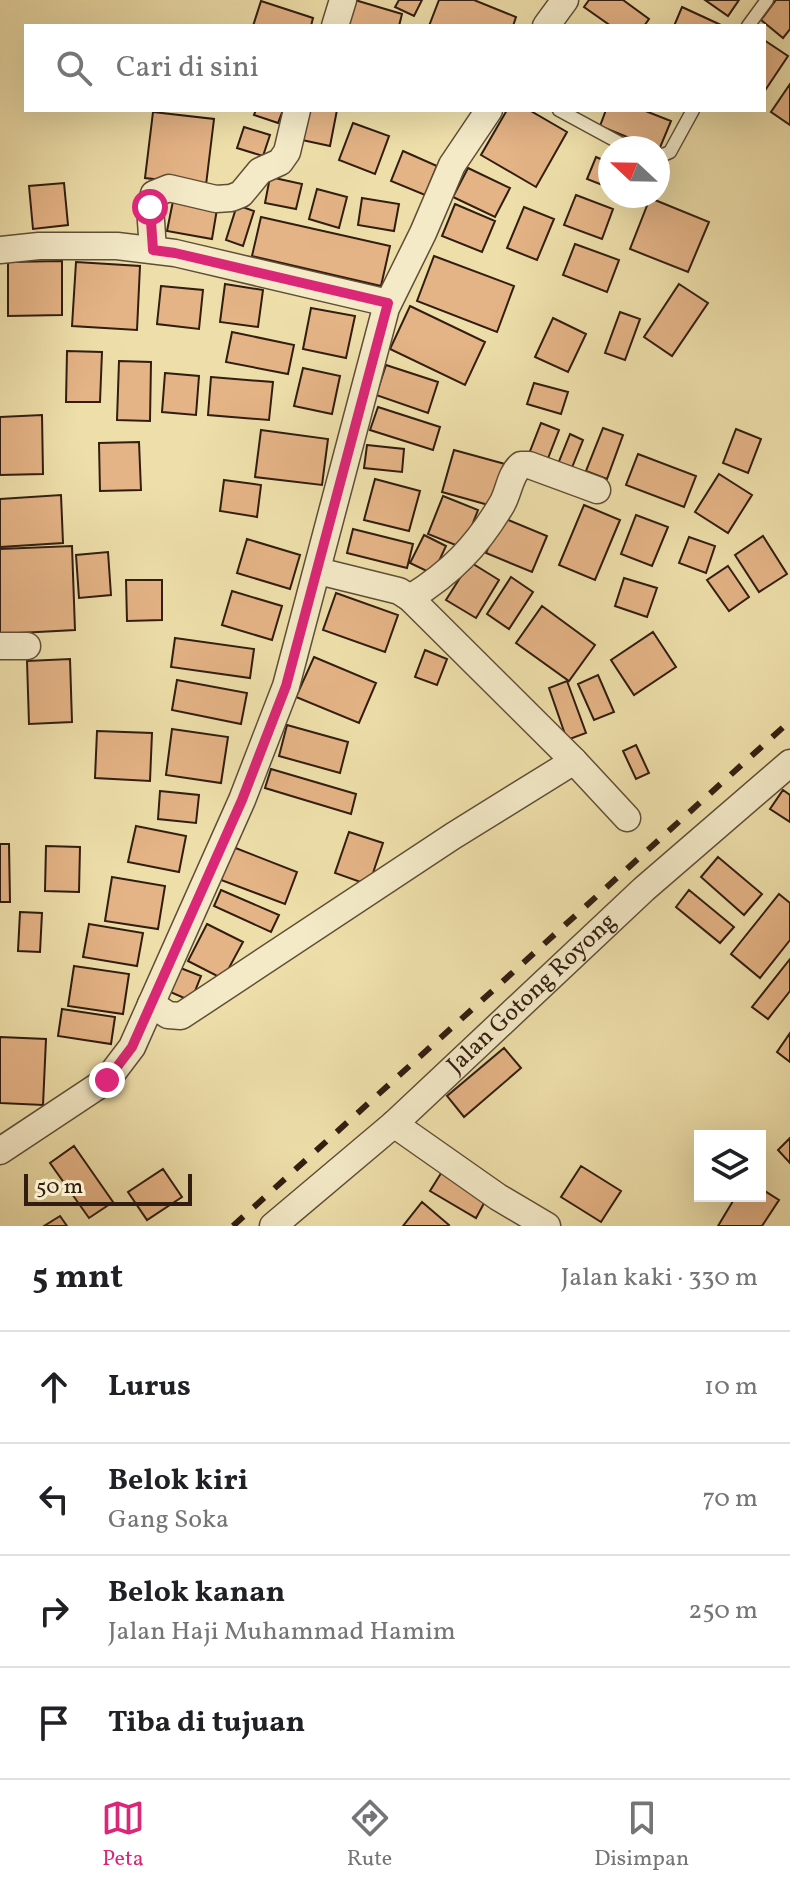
<!DOCTYPE html>
<html lang="id">
<meta charset="utf-8">
<style>
:root{--surface:#fff;--page:#f2f2f2;--text:#202124;--muted:#757577;--line:#e0e0e0;--accent:#db2777}
body{margin:0;font-family:Vollkorn,serif;background:var(--page);color:var(--text)}
.controls{position:absolute;right:24px;bottom:24px;display:grid;overflow:hidden;border-radius:0px;box-shadow:0 8px 32px #0002}
.controls button{width:72px;height:72px;display:grid;place-items:center;padding:0;border:0;border-bottom:2px solid var(--line);background:var(--surface);color:var(--text);font:40px sans-serif}
.compass{position:absolute;left:598px;top:136px;width:72px;height:72px;border-radius:50%;background:var(--surface);box-shadow:0 8px 32px #0002;rotate:292deg}
.scale{position:absolute;left:24px;bottom:20px;width:168px;box-sizing:border-box;padding-left:8px;border:4px solid #311d11;border-top:0;font-size:22px;line-height:28px;white-space:nowrap;color:#311d11;-webkit-text-stroke:6px #f4eac8;paint-order:stroke}
.stop{position:absolute;width:24px;height:24px;margin:-18px;border:6px solid #db2777;border-radius:50%;background:#fff}
.stop.end{background:#db2777;border-color:#fff;box-shadow:0 2px 8px #0008}
.list{margin:0;padding:0;list-style:none}
h2{display:flex;justify-content:space-between;align-items:center;height:104px;margin:0;padding:0 32px;font-size:34px}
h2 small{font-size:26px;font-weight:400;color:var(--muted)}
.list li{display:grid;grid-template-columns:52px 1fr auto;gap:24px;align-items:center;box-sizing:border-box;height:112px;padding:0 32px;border-top:2px solid var(--line)}
.list b{display:block;font-size:30px;white-space:nowrap}
.list p{margin:0;font-size:26px;white-space:nowrap;color:var(--muted)}
.list em{font-size:26px;font-style:normal;color:var(--muted)}
.icon{flex:none;width:44px;height:44px;fill:none;stroke:currentColor;stroke-width:2;stroke-linecap:round;stroke-linejoin:round}
.map{position:relative;flex:none;width:790px;height:1226px;overflow:hidden}
.search{position:absolute;background:var(--surface);box-shadow:0 8px 32px #0002;left:24px;right:24px;top:24px;height:88px;display:flex;align-items:center;gap:20px;box-sizing:border-box;padding:0 28px;border-radius:0px;color:var(--muted);font-size:30px}
.sheet{height:552px;background:var(--surface)}
nav{display:flex;justify-content:space-around;align-items:center;box-sizing:border-box;height:112px;border-top:2px solid var(--line);background:var(--surface);font-size:22px;color:var(--muted)}
nav a{display:grid;justify-items:center;gap:4px}
nav .on{color:var(--accent)}
.map>svg:first-child{display:block}
</style>
<div class="map">
<svg width="790" height="1226" viewBox="0 0 790 1226">
<rect width="100%" height="100%" fill="#eedfaa"/>
<filter id="stains"><feTurbulence type="fractalNoise" baseFrequency=".0025" numOctaves="4"/><feColorMatrix values="0 0 0 0 .2 0 0 0 0 .09 0 0 0 0 .02 0 0 0 .5 -.17"/></filter>
<radialGradient id="worn" r=".72"><stop offset=".6" stop-color="#630" stop-opacity="0"/><stop offset="1" stop-color="#630" stop-opacity=".3"/></radialGradient>
<!-- building -->
<path fill="#e4b386" stroke="#311d11" stroke-width="2" d="M355,0l47,14 -3,12h-55z
M399,0h23l-8,16 -19,-9z
M439,0h35l42,17 -3,9h-84z
M589,0h34l26,19 -5,7h-33l-27,-19z
M705,0h34l-11,16z
M776,0h14v29l-7,9 -22,-18z
M261,1l52,17 -2,8h-58z
M682,7l39,18v1h-47z
M764,40l24,16 -24,36z
M790,84v41l-19,-13z
M256,110h27l-5,13 -24,-8z
M309,110h28l-7,36 -28,-6z
M507,110h22l38,22 -31,55 -55,-32z
M606,110h37l28,11 -12,29 -59,-24z
M153,112l61,7 -8,66 -61,-7z
M353,123l36,13 -14,38 -36,-14z
M244,127l26,8 -7,21 -26,-8z
M403,151l34,15 -12,29 -34,-14z
M596,157l14,6v25l-23,-9z
M468,168l42,20 -15,29 -42,-20z
M270,177l32,7 -6,25 -31,-6z
M64,183l4,42 -35,4 -4,-43z
M317,189l30,8 -8,31 -30,-9z
M576,195l37,14 -11,30 -38,-14z
M362,198l37,6 -5,27 -36,-6z
M650,198l59,24 -21,50 -58,-23z
M173,201l44,8 -5,30 -45,-8z
M455,204l40,17 -13,31 -40,-16z
M237,205l17,6 -11,35 -17,-6z
M524,207l30,12 -17,41 -30,-12z
M261,217l129,29 -9,40 -129,-30z
M575,244l44,16 -12,32 -44,-17z
M434,256l80,30 -17,46 -80,-31z
M62,261v54l-54,1v-54z
M76,262l64,4 -3,64 -65,-4z
M225,284l38,6 -5,37 -38,-5z
M679,284l29,19 -36,53 -28,-19z
M161,286l42,4 -4,39 -42,-5z
M410,306l75,36 -20,43 -75,-36z
M311,308l44,8 -9,42 -43,-9z
M620,312l20,7 -15,41 -20,-7z
M553,318l33,16 -18,38 -33,-15z
M232,332l62,13 -6,29 -62,-12z
M67,351l35,1 -2,50h-34z
M119,361l32,1 -1,59 -33,-1z
M386,365l52,17 -10,31 -52,-18z
M303,368l37,8 -8,38 -38,-8z
M165,373l34,3 -3,39 -34,-3z
M211,377l62,5 -4,38 -61,-5z
M534,383l34,9 -7,22 -34,-10z
M378,407l62,20 -7,23 -63,-20z
M42,415l1,59 -43,1v-58z
M541,423l18,7 -14,36 -18,-7z
M603,428l20,7 -16,44 -21,-8z
M736,429l25,10 -13,34 -25,-10z
M261,430l67,9 -6,46 -67,-8z
M570,434l13,6 -12,30 -13,-6z
M139,442l2,48 -41,1 -1,-48z
M367,445l37,4 -2,23 -38,-4z
M454,450l51,14 -13,42 -50,-14z
M638,454l58,22 -12,31 -58,-22z
M719,474l33,21 -24,38 -33,-21z
M375,479l45,12 -11,40 -45,-11z
M224,480l37,5 -4,32 -37,-6z
M61,495l2,48 -63,4v-48z
M443,496l35,14 -15,38 -35,-14z
M584,505l36,15 -25,60 -36,-15z
M636,515l32,12 -16,39 -31,-12z
M501,517l46,19 -15,36 -46,-19z
M353,529l60,15 -6,24 -60,-15z
M424,535l22,11 -13,28 -23,-11z
M763,536l24,38 -28,18 -24,-37z
M689,537l26,9 -9,27 -27,-10z
M247,539l53,16 -10,34 -53,-16z
M72,546l3,84 -75,4v-85z
M108,552l3,43 -32,3 -3,-43z
M470,562l29,18 -23,38 -30,-18z
M728,566l21,31 -20,14 -22,-31z
M511,577l22,15 -24,37 -22,-15z
M624,578l33,10 -10,29 -32,-11z
M126,580h36v40l-35,1z
M232,591l50,15 -10,34 -50,-15z
M336,593l62,22 -13,37 -62,-22z
M542,606l53,39 -26,36 -53,-38z
M653,632l23,35 -42,28 -23,-35z
M175,638l79,11 -4,29 -79,-11z
M425,650l22,9 -10,26 -22,-8z
M314,657l62,26 -17,40 -63,-26z
M70,659l2,63 -43,2 -2,-63z
M598,675l16,37 -20,8 -16,-36z
M177,680l70,13 -6,31 -69,-14z
M567,681l19,52 -19,7 -18,-52z
M287,725l61,17 -8,31 -61,-17z
M172,729l56,8 -7,46 -55,-8z
M97,731l55,2 -2,48 -55,-3z
M636,745l13,28 -13,6 -13,-28z
M271,769l85,25 -5,20 -86,-26z
M783,790l7,5v27l-20,-13z
M160,791l39,4 -3,28 -38,-4z
M136,826l50,10 -7,36 -51,-10z
M349,832l34,11 -14,42 -34,-12z
M0,844h9l1,58h-10z
M46,846l34,1 -1,45 -34,-1z
M233,847l64,25 -12,32 -64,-24z
M718,857l44,37 -18,21 -43,-38z
M112,877l53,9 -7,43 -53,-8z
M221,890l58,25 -8,17 -57,-26z
M689,890l45,37 -14,16 -44,-36z
M779,894l11,9v37l-30,38 -29,-24z
M20,912l22,1 -2,39 -22,-1z
M89,924l54,9 -6,33 -54,-9z
M207,924l36,18 -20,37 -35,-18z
M790,959v32l-22,28 -16,-12z
M74,966l55,8 -6,40 -55,-8z
M178,967l23,9 -10,25 -23,-10z
M62,1009l53,8 -4,27 -53,-8z
M790,1033v29l-13,-10z
M0,1037l46,2 -3,66 -43,-2z
M504,1048l17,20 -57,49 -17,-21z
M790,1138v25l-12,-13z
M74,1146l39,56 -24,16 -39,-55z
M581,1166l40,25 -20,31 -40,-25z
M163,1169l19,28 -35,23 -19,-28z
M443,1170l45,26 -12,22 -46,-27z
M760,1188l19,12 -17,26h-44l18,-30h24z
M422,1202l27,23 -1,1h-45z
M60,1216l7,10h-23z"/>
<g fill="none" stroke-linecap="round" stroke-linejoin="round">
<!-- lane casing -->
<g stroke="#604e37" stroke-width="15">
<path id="lane" d="M748,26l19,-26
M559,110l70,38
M658,157l12,-5 23,-42"/>
</g>
<!-- street casing -->
<g stroke="#604e37" stroke-width="29">
<g id="street">
<path d="M335,26l8,-26"/>
<path d="M546,26l19,-26"/>
<path d="M0,250l39,-4h78l58,7 213,50"/>
<path d="M153,250l-3,-43 4,-13 15,-6 47,11 15,-1 10,-4 19,-23 20,-9 7,-10 10,-42"/>
<path d="M318,571l81,20 11,7 164,163 53,57"/>
<path d="M410,598c42,-26 67,-52 92,-94 7,-12 8,-30 19,-39h8l68,25"/>
<path d="M0,646h27"/>
<path d="M151,1004l17,11 13,1 272,-180 121,-75"/>
<path d="M394,1124l104,73 49,29"/>
<path d="M0,1151l107,-71 25,-33 110,-247 44,-114 100,-378 37,-75 29,-68 37,-55"/>
<path id="s1" d="M273,1226l121,-102 250,-235 146,-126"/>
</g>
</g>
<!-- lane -->
<use href="#lane" stroke="#f4eac8" stroke-width="12"/>
<!-- street -->
<use href="#street" stroke="#f4eac8" stroke-width="26"/>
<!-- rail -->
<path stroke="#311d11" stroke-width="6" stroke-dasharray="14 14" stroke-linecap="butt" d="M233,1226l557,-505"/>
</g>
<g fill="none" stroke-linecap="round" stroke-linejoin="round">
<!-- route -->
<path stroke="#db2777" stroke-width="10" d="M107,1080l25,-33 110,-247 44,-114 102,-383 -213,-50 -22,-3 -3,-43"/>
</g>
<g text-anchor="middle" dominant-baseline="central" stroke-width="6" stroke-linejoin="round" paint-order="stroke">
<!-- street labels -->
<g font-size="24" fill="#311d11" stroke="#f4eac8">
<text stroke="none"><textPath href="#s1" startOffset="348">Jalan Gotong Royong</textPath></text>
</g>
</g>
<rect width="100%" height="100%" filter="url(#stains)"/>
<rect width="100%" height="100%" fill="url(#worn)"/>
</svg>
<div class="controls">
<button><svg class="icon" aria-label="layers" viewBox="0 0 24 24"><path d="M12 4l9 5-9 5-9-5zM3 14l9 5 9-5"/></svg></button>
</div>
<svg class="compass" viewBox="-18 -18 36 36"><path d="M0-13l5 13h-10z" fill="#e53935"/><path d="M0 13l5-13h-10z" fill="#757577"/></svg>
<div class="scale">50 m</div>
<div class="stop" style="left:150px;top:207px"></div>
<div class="stop end" style="left:107px;top:1080px"></div>
<div class="search"><svg class="icon" aria-label="search" viewBox="0 0 24 24"><circle cx="10" cy="10" r="6"/><path d="M15 15l6 6"/></svg>Cari di sini</div>
</div>
<section class="sheet">
<h2>5 mnt<small>Jalan kaki · 330 m</small></h2>
<ul class="list">
<li><svg class="icon" aria-label="ahead" viewBox="0 0 24 24"><path d="M12 20V5M6 11l6-6 6 6"/></svg><div><b>Lurus</b></div><em>10 m</em></li>
<li><svg class="icon" aria-label="left" viewBox="0 0 24 24"><path d="M17 20v-9H6M10 6l-5 5 5 5"/></svg><div><b>Belok kiri</b><p>Gang Soka</p></div><em>70 m</em></li>
<li><svg class="icon" aria-label="right" viewBox="0 0 24 24"><path d="M7 20v-9h11M14 6l5 5-5 5"/></svg><div><b>Belok kanan</b><p>Jalan Haji Muhammad Hamim</p></div><em>250 m</em></li>
<li><svg class="icon" aria-label="arrive" viewBox="0 0 24 24"><path d="M6 21V4h12l-3 4 3 4H6"/></svg><div><b>Tiba di tujuan</b></div></li>
</ul>
</section>
<nav>
<a class="on"><svg class="icon" aria-label="map" viewBox="0 0 24 24"><path d="M3 6l6-2 6 2 6-2v14l-6 2-6-2-6 2zM9 4v14M15 6v14"/></svg>Peta</a>
<a><svg class="icon" aria-label="directions" viewBox="0 0 24 24"><path d="M12 3l9 9-9 9-9-9zM9 14v-3h6M13 9l2 2-2 2"/></svg>Rute</a>
<a><svg class="icon" aria-label="saved" viewBox="0 0 24 24"><path d="M7 4h10v16l-5-4-5 4z"/></svg>Disimpan</a>
</nav>
